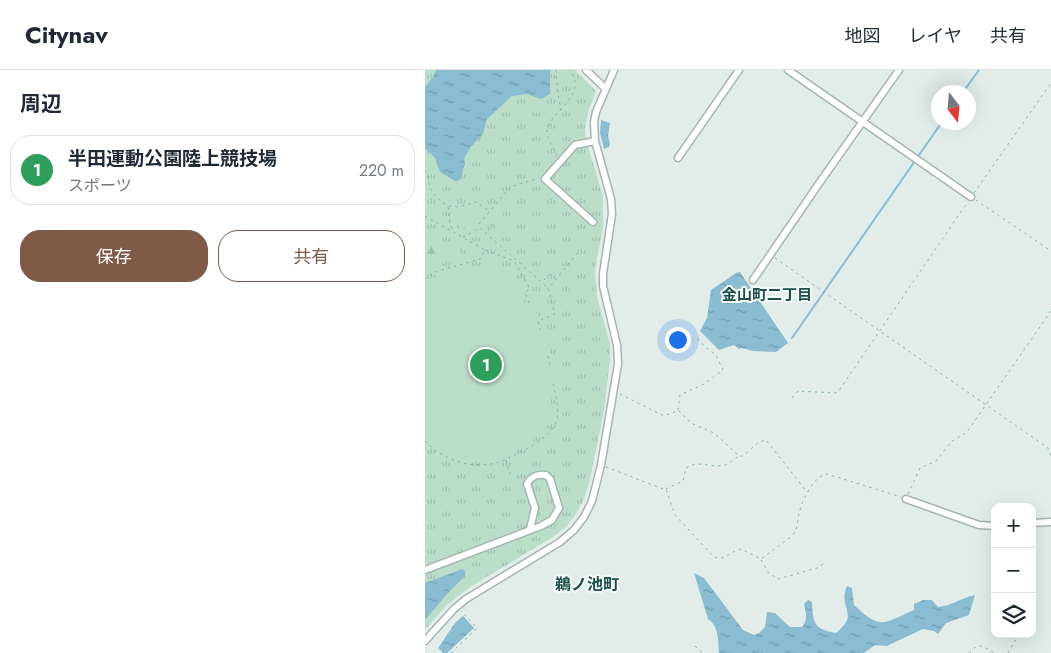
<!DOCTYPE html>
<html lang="ja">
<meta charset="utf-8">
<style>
:root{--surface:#fff;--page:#f2f2f3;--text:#1f2937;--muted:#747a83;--line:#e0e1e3;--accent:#7e5a47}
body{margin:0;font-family:Jost,"Noto Sans JP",sans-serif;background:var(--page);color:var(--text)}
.controls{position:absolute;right:15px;bottom:15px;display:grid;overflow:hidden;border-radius:10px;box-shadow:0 5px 20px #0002}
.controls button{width:45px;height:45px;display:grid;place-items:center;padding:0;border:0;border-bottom:1px solid var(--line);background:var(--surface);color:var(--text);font:25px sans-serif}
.compass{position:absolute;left:506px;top:15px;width:45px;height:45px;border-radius:50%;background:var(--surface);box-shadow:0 5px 20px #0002;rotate:164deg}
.you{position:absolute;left:252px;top:269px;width:18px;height:18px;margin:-12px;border:4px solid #fff;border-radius:50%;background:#1a73e8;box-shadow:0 0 0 8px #1a73e833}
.badge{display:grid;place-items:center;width:32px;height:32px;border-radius:50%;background:var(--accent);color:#fff;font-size:16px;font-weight:700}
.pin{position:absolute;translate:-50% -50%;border:2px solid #fff;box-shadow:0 1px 5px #0006}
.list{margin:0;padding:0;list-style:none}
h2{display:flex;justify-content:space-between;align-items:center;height:65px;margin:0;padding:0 20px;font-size:21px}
h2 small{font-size:16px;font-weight:400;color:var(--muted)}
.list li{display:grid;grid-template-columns:32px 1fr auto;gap:15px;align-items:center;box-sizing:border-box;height:70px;margin:0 10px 10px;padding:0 10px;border:1px solid var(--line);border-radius:20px}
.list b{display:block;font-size:19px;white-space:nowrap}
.list p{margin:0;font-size:16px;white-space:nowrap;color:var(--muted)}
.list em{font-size:16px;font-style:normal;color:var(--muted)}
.actions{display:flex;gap:10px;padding:15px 20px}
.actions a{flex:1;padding:11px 0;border:1px solid var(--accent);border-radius:20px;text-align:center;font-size:18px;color:var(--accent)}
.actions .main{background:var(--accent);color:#fff}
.icon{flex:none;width:28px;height:28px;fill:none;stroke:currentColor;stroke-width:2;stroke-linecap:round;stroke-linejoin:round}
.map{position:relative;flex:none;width:626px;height:583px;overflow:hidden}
header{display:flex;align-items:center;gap:30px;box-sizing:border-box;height:70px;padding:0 25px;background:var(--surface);border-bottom:1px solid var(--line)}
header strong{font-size:24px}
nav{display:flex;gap:28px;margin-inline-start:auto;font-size:18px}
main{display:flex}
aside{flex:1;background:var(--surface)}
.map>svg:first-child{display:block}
</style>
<header>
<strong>Citynav</strong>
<nav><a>地図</a><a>レイヤ</a><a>共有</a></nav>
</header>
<main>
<aside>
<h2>周辺<small></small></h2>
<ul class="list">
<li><span class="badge" style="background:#2e9e5b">1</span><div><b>半田運動公園陸上競技場</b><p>スポーツ</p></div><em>220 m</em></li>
</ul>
<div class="actions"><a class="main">保存</a><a>共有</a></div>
</aside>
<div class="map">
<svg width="626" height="583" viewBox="0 0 626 583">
<defs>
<pattern id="grass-tufts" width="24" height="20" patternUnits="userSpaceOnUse" patternTransform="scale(1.25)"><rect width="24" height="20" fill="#bbdec9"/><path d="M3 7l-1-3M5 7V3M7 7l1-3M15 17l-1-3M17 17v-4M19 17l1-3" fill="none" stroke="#a0c0ad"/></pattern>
<pattern id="forest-firs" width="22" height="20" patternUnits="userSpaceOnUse" patternTransform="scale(1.25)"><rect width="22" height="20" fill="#bbdec9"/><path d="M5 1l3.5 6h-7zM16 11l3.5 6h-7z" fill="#a0c0ad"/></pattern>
<pattern id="water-ripples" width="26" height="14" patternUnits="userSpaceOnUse" patternTransform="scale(1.25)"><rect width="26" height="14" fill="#8abdd2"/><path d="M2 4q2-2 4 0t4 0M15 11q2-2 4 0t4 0" fill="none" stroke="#709bab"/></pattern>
</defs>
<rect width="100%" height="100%" fill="#e2ede9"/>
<!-- grass -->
<path fill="url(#grass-tufts)" d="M0,0h150l21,21 -7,18 -4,19 1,12 17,56v31l-8,43 2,27 13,47v16l-6,51 -14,68 -6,20 -8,15 -9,12 -14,11 -83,50 -23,18 -22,25z"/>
<!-- forest -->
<path fill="url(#forest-firs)" d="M0,153l2,9 13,27 -6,7 -9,3z"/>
<!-- garden -->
<path fill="#bbdec9" d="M52,136l5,11 -9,5 -5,-11z
M41,141l7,12 -12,6 -6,-11z
M32,171l4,13 -12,4 -4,-13z
M44,197c17,2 36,9 47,22 5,4 7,12 10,17l7,-2 5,13 -6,2 5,13 7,-2 7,27 -6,1 4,15h5l2,11 -5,2c1,16 0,30 -9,44 -5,9 -15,14 -24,19 -34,18 -67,18 -93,-14v-154l21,-8z"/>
<!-- water -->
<path fill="url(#water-ripples)" d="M11,0h114v24l-9,5 -14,-5 -15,2 -25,23 -4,15 -12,13 -7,11 1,6 -5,16 -5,1 -15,-9 -5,-14 -10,-10v-61l8,-10z
M176,50l9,3 -2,13 2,8 -1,3 -5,2 -4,-16z
M315,202l48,71 -12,9 -23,-1 -11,-3 -3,1 -5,-4 -15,5 -19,-19 7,-13 4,-28 25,-17z
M37,499l3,2v5l-16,16 -24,28v-37z
M269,503l10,5 39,52 11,5 5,-2 6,-6 2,-15 8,1 15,14h12c6,-7 4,-14 2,-23l4,-4 4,2c1,22 2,27 24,31 25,-20 1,-24 11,-47l5,2 2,17c27,25 28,19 60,5v-6l9,-4h9l6,7c13,-1 23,-9 37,-12l-6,20 -23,8 -8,11 -4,-3 -11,-2 -36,17 -12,-1 -11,8h-145c-1,-12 0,-27 -11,-34z
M38,546l11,12 -27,25h-4l-5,-5 17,-25z"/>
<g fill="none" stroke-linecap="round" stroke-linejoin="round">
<!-- stream -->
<path stroke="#8abdd2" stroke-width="2" d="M538,22l16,-22
M367,268l150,-216"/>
<!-- minor casing -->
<g stroke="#a5b5b1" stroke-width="9">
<path id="minor" d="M161,0l19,18
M363,0l183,127
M253,88l61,-88
M168,152l-48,-43 30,-34 20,-4
M328,210l67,-98 79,-112
M481,429l73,26 16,1
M607,453l19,-1
M0,500l116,-44 11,-6 7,-12 -9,-29 -4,-4c-9,-1 -15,1 -19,9l8,24 -5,21
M0,571l29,-32 12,-10 94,-57 14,-12 10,-13 8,-16 9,-36 17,-101 -1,-19 -14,-59v-12l9,-60 -1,-15 -16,-58 -1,-19 2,-10 18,-42"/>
</g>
<!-- path -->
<path stroke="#82b1a9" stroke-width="1" stroke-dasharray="2.5 4" stroke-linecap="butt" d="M131,0l1,17 4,23
M132,86c-3,-8 -10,-16 -10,-25 2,-20 42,-34 23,-61
M0,100c3,4 3,6 4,11 1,13 9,18 19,25l2,18 3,7
M549,123l77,-110
M551,130l75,51
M24,136l9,1 18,-5 13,9
M0,146l60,34 -5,9 -45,13 -10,7
M54,154l31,-37 29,-9
M63,161l6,-7
M38,167l17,-9 68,60 7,26 -17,7 3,11
M60,180l29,11 16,28 -5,3 5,14
M350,188l273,190 3,8
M119,210l6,-6
M126,215l28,-34
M123,286l3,13
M195,324l42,21 9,-1 7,-4 13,13 23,10 25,23h4l16,-14 7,-2 41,52
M367,328l6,-7 37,2 3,-1 129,-189
M253,340l2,-15 24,-11 19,-14 -7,-15 -12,-9 -8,-10
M0,371c18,19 45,28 71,22 11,-3 21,-10 32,-15 11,-6 26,-16 29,-29 2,-11 -1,-25 -4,-35
M81,390l4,14
M181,397l57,22h3l9,26 38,41 4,2c10,1 14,-7 24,-9l20,10 31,-23c6,-7 5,-13 7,-22 2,-12 15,-39 28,-40l74,23
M241,419l17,-8 3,-13c13,-9 26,1 39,-3 5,-2 10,-6 14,-9
M483,424l12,-26 16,-7 15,-19 16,-10 84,-121
M336,490l7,12 10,7 39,-11 8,-5
M270,576l8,7
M26,583l26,-25 -16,-17
M544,583c10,-12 14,-6 26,0
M583,583l11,-19"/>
<!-- minor -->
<use href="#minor" stroke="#fff" stroke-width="6"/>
</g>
<g text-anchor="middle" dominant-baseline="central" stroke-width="4" stroke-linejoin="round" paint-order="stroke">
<!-- neighbourhood labels -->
<g font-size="15" font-weight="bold" fill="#1d504b" stroke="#f3f9f7">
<text x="342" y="225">金山町二丁目</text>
</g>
<!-- quarter labels -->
<g font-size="16" font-weight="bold" fill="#1d504b" stroke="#f3f9f7">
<text x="162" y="514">鵜ノ池町</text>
</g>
</g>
</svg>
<div class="controls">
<button>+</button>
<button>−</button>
<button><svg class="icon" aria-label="layers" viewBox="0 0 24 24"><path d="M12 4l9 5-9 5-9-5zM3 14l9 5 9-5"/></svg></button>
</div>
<svg class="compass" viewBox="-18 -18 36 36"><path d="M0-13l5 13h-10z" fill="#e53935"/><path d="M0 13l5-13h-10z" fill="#747a83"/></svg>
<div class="you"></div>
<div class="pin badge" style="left:61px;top:295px;background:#2e9e5b">1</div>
</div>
</main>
